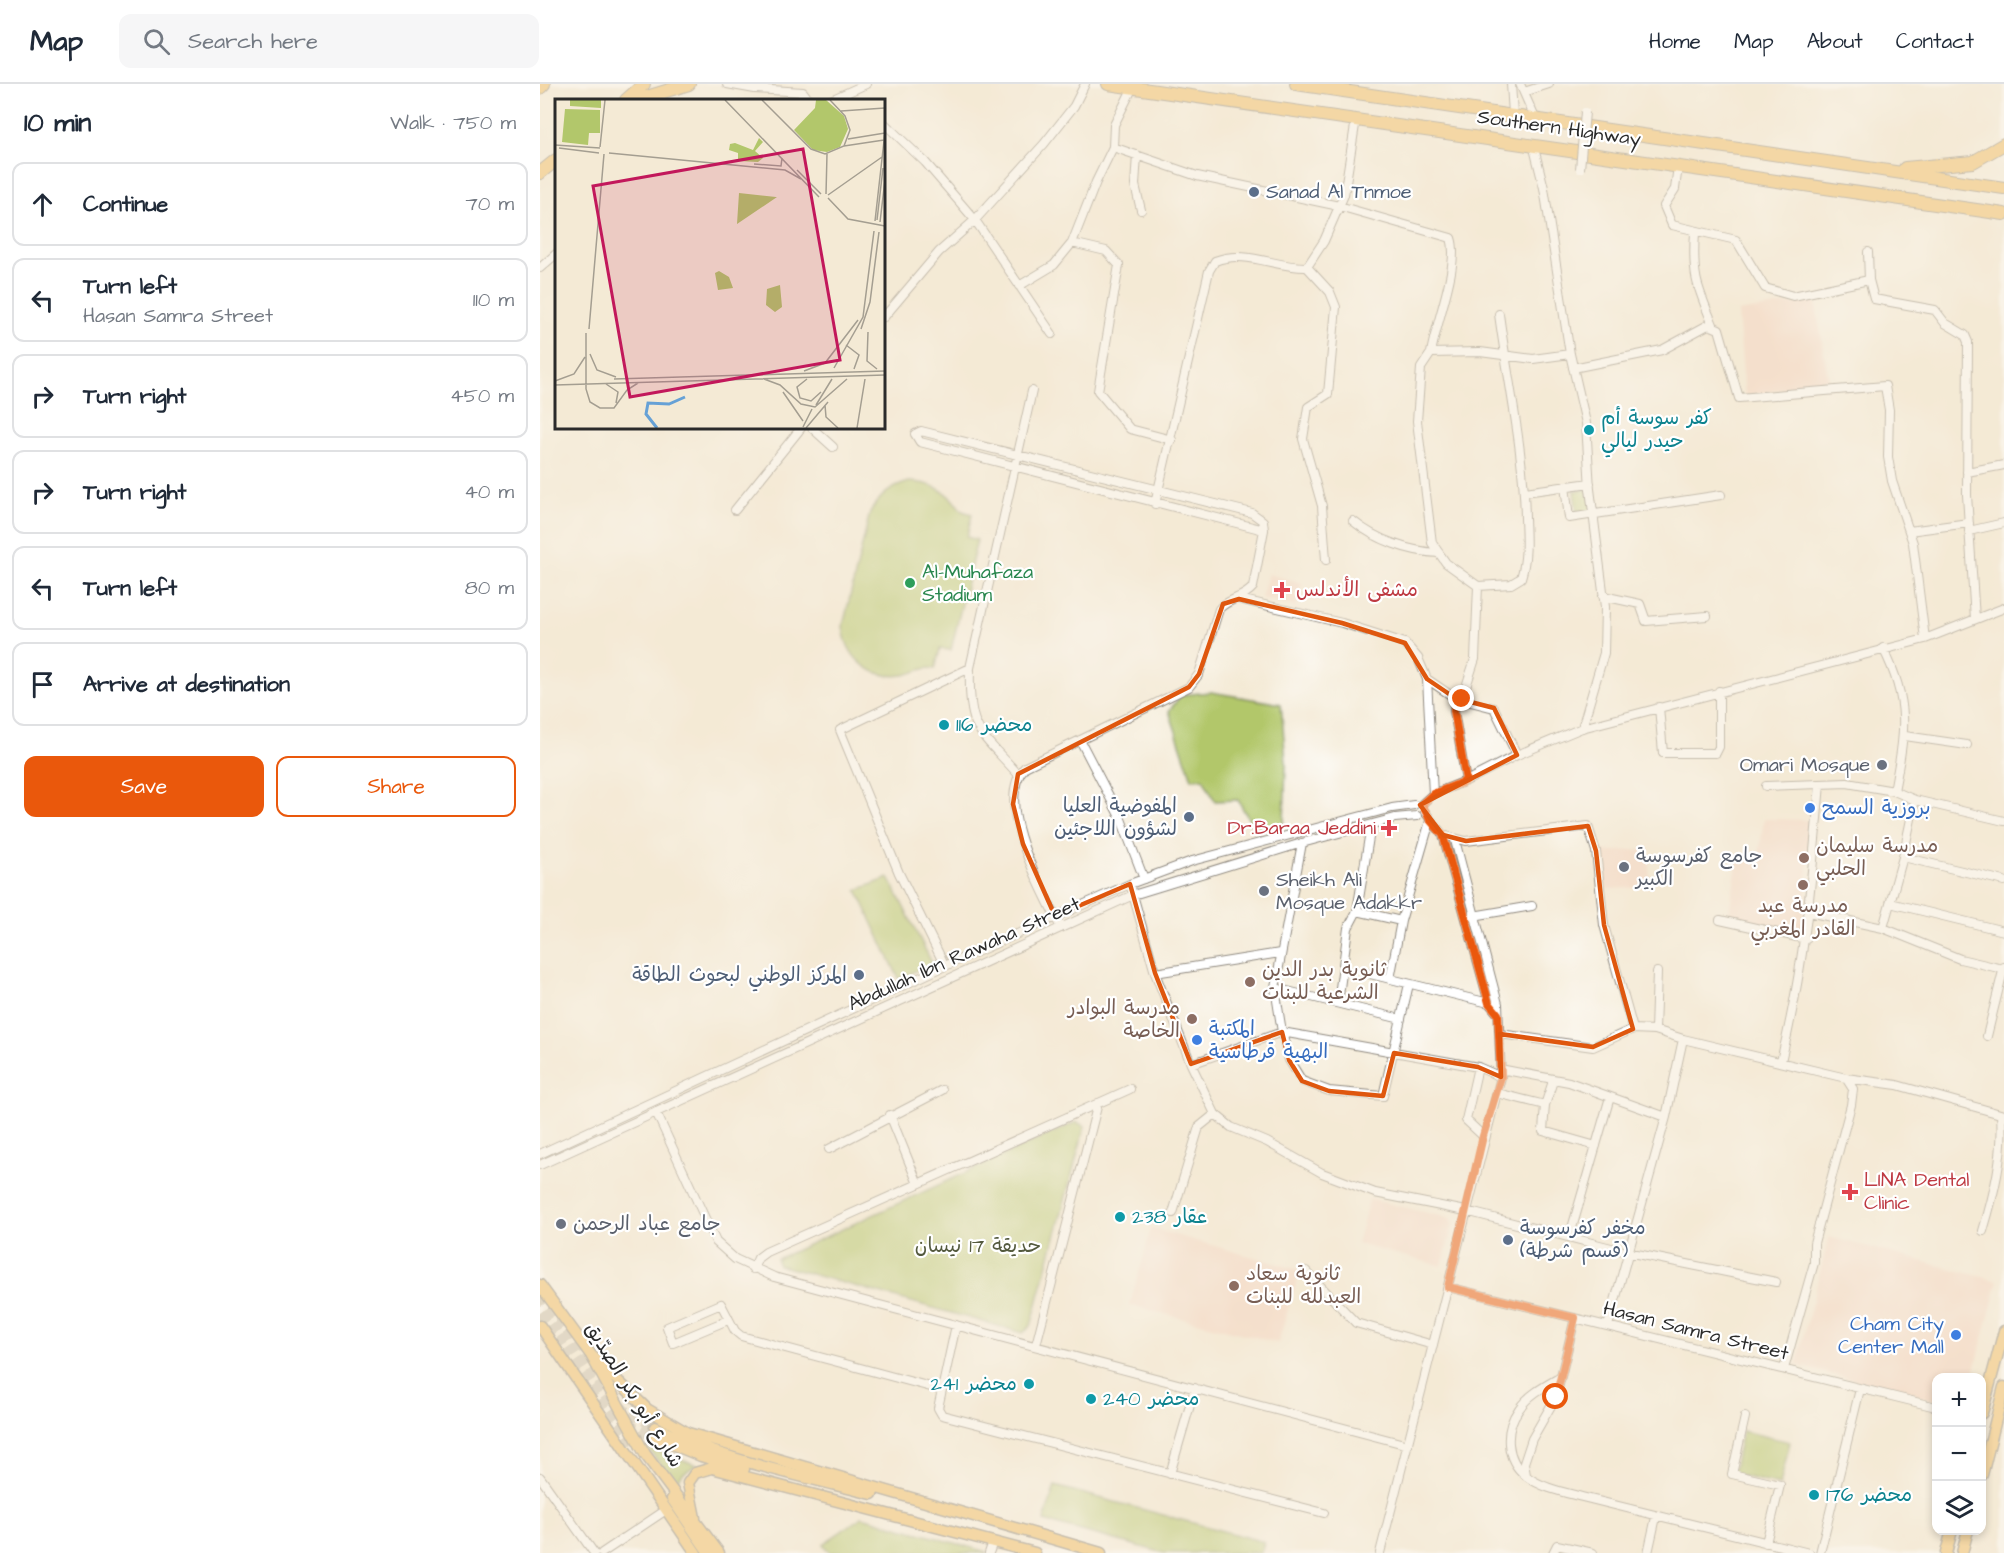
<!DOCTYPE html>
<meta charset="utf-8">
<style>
:root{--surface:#fff;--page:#f6f6f7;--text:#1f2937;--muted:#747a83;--line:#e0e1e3;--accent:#ea580c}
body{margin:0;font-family:"Architects Daughter","Playpen Sans Arabic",sans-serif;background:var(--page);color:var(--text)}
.controls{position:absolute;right:18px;bottom:18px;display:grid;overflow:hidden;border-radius:12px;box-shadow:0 3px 9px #0003}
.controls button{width:54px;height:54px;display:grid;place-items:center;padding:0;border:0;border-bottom:2px solid var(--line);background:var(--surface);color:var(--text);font:30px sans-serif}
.stop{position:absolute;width:18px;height:18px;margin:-14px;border:4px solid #ea580c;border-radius:50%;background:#fff}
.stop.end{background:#ea580c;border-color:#fff;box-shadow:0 2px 6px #0008}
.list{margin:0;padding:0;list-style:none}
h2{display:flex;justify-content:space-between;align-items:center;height:78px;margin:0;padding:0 24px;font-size:26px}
h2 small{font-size:20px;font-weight:400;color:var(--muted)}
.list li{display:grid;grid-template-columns:39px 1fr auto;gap:18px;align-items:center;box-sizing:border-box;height:84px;margin:0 12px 12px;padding:0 12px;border:2px solid var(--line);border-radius:12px}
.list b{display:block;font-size:22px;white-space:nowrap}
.list p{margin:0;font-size:20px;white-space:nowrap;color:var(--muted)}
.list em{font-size:20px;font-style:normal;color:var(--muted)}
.actions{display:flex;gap:12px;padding:18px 24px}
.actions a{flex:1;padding:14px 0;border:2px solid var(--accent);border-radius:12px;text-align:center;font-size:21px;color:var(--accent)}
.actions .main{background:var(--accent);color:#fff}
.icon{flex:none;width:33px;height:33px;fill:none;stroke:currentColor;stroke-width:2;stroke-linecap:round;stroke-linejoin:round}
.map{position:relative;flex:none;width:1464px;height:1469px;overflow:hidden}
header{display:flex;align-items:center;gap:36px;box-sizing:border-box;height:84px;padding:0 30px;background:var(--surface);border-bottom:2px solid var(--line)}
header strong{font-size:28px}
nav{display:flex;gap:33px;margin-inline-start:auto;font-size:21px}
.search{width:420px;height:54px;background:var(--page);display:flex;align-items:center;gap:15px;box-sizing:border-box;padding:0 21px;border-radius:12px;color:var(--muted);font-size:22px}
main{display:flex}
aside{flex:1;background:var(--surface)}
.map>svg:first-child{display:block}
</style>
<header>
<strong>Map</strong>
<div class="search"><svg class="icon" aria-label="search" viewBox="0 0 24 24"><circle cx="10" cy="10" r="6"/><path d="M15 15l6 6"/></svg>Search here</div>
<nav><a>Home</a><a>Map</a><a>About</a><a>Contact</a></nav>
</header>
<main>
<aside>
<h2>10 min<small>Walk · 750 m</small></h2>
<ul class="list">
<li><svg class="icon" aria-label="ahead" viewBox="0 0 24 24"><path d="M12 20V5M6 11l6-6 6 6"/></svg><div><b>Continue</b></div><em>70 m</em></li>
<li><svg class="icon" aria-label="left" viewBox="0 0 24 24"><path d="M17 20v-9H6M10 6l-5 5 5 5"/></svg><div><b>Turn left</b><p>Hasan Samra Street</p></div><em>110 m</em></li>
<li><svg class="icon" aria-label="right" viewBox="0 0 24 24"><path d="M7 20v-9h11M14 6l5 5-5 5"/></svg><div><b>Turn right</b></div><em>450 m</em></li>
<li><svg class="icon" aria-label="right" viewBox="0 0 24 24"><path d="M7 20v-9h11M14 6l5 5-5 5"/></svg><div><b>Turn right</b></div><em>40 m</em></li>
<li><svg class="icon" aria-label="left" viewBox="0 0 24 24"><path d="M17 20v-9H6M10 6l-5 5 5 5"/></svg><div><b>Turn left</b></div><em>80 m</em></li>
<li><svg class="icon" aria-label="arrive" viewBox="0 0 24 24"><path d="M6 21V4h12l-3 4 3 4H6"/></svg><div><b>Arrive at destination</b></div></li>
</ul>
<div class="actions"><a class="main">Save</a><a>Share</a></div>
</aside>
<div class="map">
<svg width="1464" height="1469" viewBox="0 0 1464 1469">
<rect width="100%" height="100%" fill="#fff"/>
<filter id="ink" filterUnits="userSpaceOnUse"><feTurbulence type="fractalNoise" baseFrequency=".0167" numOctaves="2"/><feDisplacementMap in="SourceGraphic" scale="12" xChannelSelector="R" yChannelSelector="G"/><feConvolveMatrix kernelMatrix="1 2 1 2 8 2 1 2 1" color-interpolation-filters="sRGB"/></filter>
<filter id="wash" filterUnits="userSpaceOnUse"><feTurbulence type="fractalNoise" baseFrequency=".008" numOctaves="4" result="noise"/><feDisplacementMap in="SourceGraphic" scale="24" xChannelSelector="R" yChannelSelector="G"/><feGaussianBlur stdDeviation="1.35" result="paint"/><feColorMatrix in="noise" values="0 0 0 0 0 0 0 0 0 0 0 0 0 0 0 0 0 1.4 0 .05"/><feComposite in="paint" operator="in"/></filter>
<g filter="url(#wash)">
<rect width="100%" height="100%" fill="#f4ead5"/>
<!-- built -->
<path fill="#f4d3c0" d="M1275,216l14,82 -84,14 -7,-84z
M728,490l34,9 -6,24 -35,-9z
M1224,735l48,1 -10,114 -74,-16 10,-60 20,1z
M1109,765l1,38 -45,2 -3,-37z
M829,1115l80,19 4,6 -11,42 -85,-22z
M611,1144l149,42 -22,73 -148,-38z
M1289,1153l169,44 -25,96 -37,1v23l-140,-36z"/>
<!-- green -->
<path fill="#b2c76b" stroke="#6e794b" stroke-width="1.5" d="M369,398c23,0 39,9 53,29l10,3 -5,23 10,3 -26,110 -11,-1 -5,20c-14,-3 -18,4 -31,6 -33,5 -58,-17 -61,-49l27,-114c11,-17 19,-24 39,-30z
M1050,405l3,23 -16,3 -3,-24z
M671,608l70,12 5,59 -2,60 -28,9 -18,-32 -23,1 -12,-23 -11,1 -23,-68 12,-16z
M349,794l43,85 -33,16 -42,-89z
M536,1038l9,4 -54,200 -8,7 -245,-68 -1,-6z
M1202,1347l48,11 -10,43 -47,-11z
M107,1363l50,18 -14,8 -8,11z
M515,1402l209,56 -3,11h-97l-120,-32z
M322,1433l125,35v1h-157l-7,-9z"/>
</g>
<g filter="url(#ink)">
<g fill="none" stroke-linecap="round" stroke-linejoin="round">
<!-- major-tunnel -->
<path stroke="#ccc4b3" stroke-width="10" stroke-dasharray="10 5" stroke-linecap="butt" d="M0,1211l66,98 20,18 29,16
M0,1229l97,134
M87,1340l25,12"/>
<!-- minor casing -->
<g stroke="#908a80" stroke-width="10">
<path id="minor" d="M187,0l28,5 48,3 6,8
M971,0l2,30
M980,0l15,34
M984,8l25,-8
M291,16l35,-16
M344,39l41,39 50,58 77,114
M993,60l11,44 26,166 16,69 4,66 15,118 -1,46 -22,75
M573,63l84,29 142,30 112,32c9,26 -15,84 -20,115
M597,71l-2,30 6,25
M1138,82l-3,23 -11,17 8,19 64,15 29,48 28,8 76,-16 -1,-28
M1155,148c-3,46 2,54 19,95l5,2 20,69 146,-12 4,24 -1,47 4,24 21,62 12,96
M532,159l34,8 13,14 -21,126 32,38 42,11
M767,183l23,25 6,15 -8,87 -20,13 -5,32 19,67 4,54
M0,184l16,-14
M1329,196l5,19 61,11 10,13 20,12 3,7 -1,153 8,124
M479,202l35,-21 18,-22 24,-61 17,-35 1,-22 19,-38
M959,230c9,68 25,136 26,205 1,21 2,40 -4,59l-10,6 -33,2 -32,-23 -14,-20 -15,-122 4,-53 10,-15 49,-1 53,7 37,-5
M344,233l55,-65 36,-32 69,-76 30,-38 11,-22
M1033,284l89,-18 46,-25 6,2
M272,344l21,19
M1427,388l37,-7
M1025,402l4,32 152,-23
M985,408l65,-9
M615,420l54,-233 6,-10c31,-12 61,7 92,6l17,-26 20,-46 12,-76
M195,426l66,-82
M813,437c23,19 57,31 86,32
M1369,447l60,-8
M1429,447l35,-8
M1063,512l37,8 6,17 61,-5
M699,515l103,24 63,20 13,15 9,21 6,115
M1343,564c28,55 22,85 11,143
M887,595l28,19 39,10 23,47
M915,614l-1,13 12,70
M922,615l13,-40 3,-73
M1119,623l4,46h53l3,-6v-56
M1365,652l62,9
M540,656l41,79 23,60
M478,690c-39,-43 -50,-43 -48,-106l62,-277
M1226,702l81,-3 47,8 21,9 89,21
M882,720l11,-10 33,-13 51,-26 65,-27 343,-89 79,-31
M885,728l18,23 23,6 122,-15 8,25 8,74 29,104
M903,751l46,168
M762,759l-27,145 7,44 7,28 13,21 27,10 54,5 26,-112
M1363,773l101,24
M590,800l25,89 36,91 24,50 16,13 36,15 55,31 53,20 91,18 161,41 149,30
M1350,819l114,28
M817,827l44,10
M1268,828l75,16 77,31 43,10
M933,832l59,-10
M1180,836l86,19
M521,844c-18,-37 -69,-125 -36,-161l164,-80 10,-13 20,-65c10,-11 24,-10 34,-22l11,-57 -1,-9 -11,-8 -331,-82 -6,3 5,8 344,88
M1343,844l20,-71 12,-57
M405,882l-46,-93 -59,-143 130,-62
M615,889l125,-20
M826,889l123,30 9,11
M850,895l11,-58 29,-100
M735,904l126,31
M798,919l10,-75 9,-17 14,-86
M1115,946l2,-58
M960,950l93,13 40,-18 22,1 28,9 163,39 51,7 107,30
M1447,952l17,-69
M1241,977c23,-92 31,-183 39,-277
M651,980l91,-32 196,35 23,10
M938,983l-12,53 17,16
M960,985l69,13 97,35
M1013,997l-8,24 -2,26 53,15
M957,1009l48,12
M116,1028l60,130 19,17 39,18 634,168
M350,1031l28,69
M289,1065l113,-59
M0,1070l405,-188 185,-82 62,-23 200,-53 22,-3
M0,1081l593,-270 169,-52 93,-25 22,-2
M633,1129l26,-86 16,-13
M1443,1147c11,-37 21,-76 18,-116
M1030,1151l40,-138
M213,1185l5,-11 8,-6 364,-163
M766,1187l50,52 77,22
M908,1203l488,120
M188,1236l-55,23 -6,-16 54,-23 14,27 6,5 201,54
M416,1241l-18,83 4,7 382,98
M1068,1242l58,-209 17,-78
M496,1261l62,-242
M1244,1285l30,-106v-20l37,-138 2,-16 -7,-11
M1019,1294c-14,8 -31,17 -40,31 -15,21 -14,50 7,67 16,12 37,16 56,21l227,56
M1205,1333l-13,57 48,11 -14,58
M630,1390l25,-86
M986,1391l-2,-12 8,-24 24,-42 19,-79
M0,1393l54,76
M62,1469l64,-43
M449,1469l4,-11
M840,1469l121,-476 -3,-73 -43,-164
M1013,1469l4,-8 36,8
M1108,1469l8,-36
M1280,1469l40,-164"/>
</g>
<!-- major casing -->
<g stroke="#908a80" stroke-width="13">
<path id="major" d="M0,1201l51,70 54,99 74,99
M0,1242l156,227
M51,1271l56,54 41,24 413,120
M1442,1329l22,-82
M115,1343c67,34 145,48 217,67
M112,1352l49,20 43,13
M1442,1391l22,-88
M132,1415l37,54
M155,1434l-7,-35 7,-10 17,-5 323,85
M1406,1469l6,-23
M1422,1469l6,-23"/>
</g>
<!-- highway casing -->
<g stroke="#908a80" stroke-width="14">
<path id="highway" d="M568,0l896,130
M756,0l708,104
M0,4l4,-4
M86,16l18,-16
M97,16l52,-16
M1365,84l68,-6 31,-18
M0,89l16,-13"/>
</g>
<!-- minor -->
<use href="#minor" stroke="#fff" stroke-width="8"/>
<!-- major -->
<use href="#major" stroke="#f3c26a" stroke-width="10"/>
<!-- highway -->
<use href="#highway" stroke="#f3c26a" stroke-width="12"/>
<!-- minor-bridge casing -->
<g stroke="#908a80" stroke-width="10" stroke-linecap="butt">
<path id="minor-bridge" d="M1040,85l5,-57"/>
</g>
<!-- minor-bridge -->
<use href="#minor-bridge" stroke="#fff" stroke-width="8"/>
</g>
</g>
<g fill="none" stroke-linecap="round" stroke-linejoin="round" filter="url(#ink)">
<!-- route -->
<path stroke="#ea580c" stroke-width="8" d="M922,615l-7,-1 -1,13 12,70 -33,13 -11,10 8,16 13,15 46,168 9,11 3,63 -18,59 -35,151 127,31 -19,79"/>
</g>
<!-- marked area -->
<path d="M0 0H1464V1469H0ZM699,515l103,24 63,20 22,36 28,19 39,10 23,47 -97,50 23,30 23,6 122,-15 8,25 8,74 29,104 -40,18 -93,-13 1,43 -23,-10 -84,-14 -11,43 -54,-5 -27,-10 -13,-21 -7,-28 -91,32 -36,-91 -25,-89 -75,32 -32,-72 -10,-40 5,-30 171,-87 10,-13 24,-70z" fill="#f4ead5" fill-opacity=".55" fill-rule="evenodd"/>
<path fill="none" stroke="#df570e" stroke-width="4.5" stroke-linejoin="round" d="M699,515l103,24 63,20 22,36 28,19 39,10 23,47 -97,50 23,30 23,6 122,-15 8,25 8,74 29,104 -40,18 -93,-13 1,43 -23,-10 -84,-14 -11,43 -54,-5 -27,-10 -13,-21 -7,-28 -91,32 -36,-91 -25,-89 -75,32 -32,-72 -10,-40 5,-30 171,-87 10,-13 24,-70z"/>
<!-- markers -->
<g fill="#5c6f8a" stroke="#fff" stroke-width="2">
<circle cx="714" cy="108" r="6"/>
<circle cx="649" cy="733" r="6"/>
<circle cx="319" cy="891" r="6"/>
<circle cx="968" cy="1156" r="6"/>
</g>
<g fill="#0f9aa8" stroke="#fff" stroke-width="2">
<circle cx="1049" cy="346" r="6"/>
<circle cx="404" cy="641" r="6"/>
<circle cx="580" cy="1133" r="6"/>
<circle cx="489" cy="1300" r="6"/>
<circle cx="551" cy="1315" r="6"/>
<circle cx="1274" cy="1411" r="6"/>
</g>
<circle fill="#2e9e5b" stroke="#fff" stroke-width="2" cx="370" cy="499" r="6"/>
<g fill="#e0444e" stroke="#fff" stroke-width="2">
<path d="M739 497h6v6h6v6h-6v6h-6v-6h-6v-6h6z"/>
<path d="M846 735h6v6h6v6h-6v6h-6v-6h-6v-6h6z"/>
<path d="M1307 1099h6v6h6v6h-6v6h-6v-6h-6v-6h6z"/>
</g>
<g fill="#6b7280" stroke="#fff" stroke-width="2">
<circle cx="1342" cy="681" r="6"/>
<circle cx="1084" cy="783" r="6"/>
<circle cx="724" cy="807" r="6"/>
<circle cx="21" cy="1140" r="6"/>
</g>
<g fill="#3f7fe0" stroke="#fff" stroke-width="2">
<circle cx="1270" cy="724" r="6"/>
<circle cx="657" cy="956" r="6"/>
<circle cx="1416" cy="1251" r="6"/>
</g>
<g fill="#8d6e63" stroke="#fff" stroke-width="2">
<circle cx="1264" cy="774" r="6"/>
<circle cx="1263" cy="801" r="6"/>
<circle cx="710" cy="898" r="6"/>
<circle cx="652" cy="935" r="6"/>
<circle cx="694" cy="1202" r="6"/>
</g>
<g text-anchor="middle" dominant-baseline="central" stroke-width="4.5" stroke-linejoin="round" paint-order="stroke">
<!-- street labels -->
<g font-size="20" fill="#2b2b2b" stroke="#fff">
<text transform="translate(1019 44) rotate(8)">Southern Highway</text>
<text transform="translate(424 870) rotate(-24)">Abdullah Ibn Rawaha Street</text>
<text transform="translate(1156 1247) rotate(14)">Hasan Samra Street</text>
<text transform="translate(94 1311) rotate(58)">شارع أبو بكر الصدّيق</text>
</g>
<!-- service labels -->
<g font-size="20" fill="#4e5e75" stroke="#fff" text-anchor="start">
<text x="726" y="108">Sanad Al Tnmoe</text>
<text x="637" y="722" text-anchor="end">المفوضية العليا<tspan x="637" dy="23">لشؤون اللاجئين</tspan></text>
<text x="307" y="891" text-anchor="end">المركز الوطني لبحوث الطاقة</text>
<text x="980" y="1144">مخفر كفرسوسة<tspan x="980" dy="23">(قسم شرطة)</tspan></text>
</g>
<!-- culture labels -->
<g font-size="20" fill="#0d838f" stroke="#fff" text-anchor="start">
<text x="1061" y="334">كفر سوسة أم<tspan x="1061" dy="23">حيدر ليالي</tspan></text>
<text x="416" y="641">محضر 116</text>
<text x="592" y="1133">عقار 238</text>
<text x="477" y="1300" text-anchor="end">محضر 241</text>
<text x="563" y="1315">محضر 240</text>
<text x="1286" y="1411">محضر 176</text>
</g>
<!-- leisure labels -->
<g font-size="20" fill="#27864d" stroke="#fff" text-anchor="start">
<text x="382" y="488">Al-Muhafaza<tspan x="382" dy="23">Stadium</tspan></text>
</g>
<!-- health labels -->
<g font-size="20" fill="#be3a42" stroke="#fff" text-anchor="start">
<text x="756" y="506">مشفى الأندلس</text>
<text x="836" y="744" text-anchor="end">Dr.Baraa Jeddini</text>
<text x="1324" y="1096">LINA Dental<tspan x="1324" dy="23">Clinic</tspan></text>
</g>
<!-- worship labels -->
<g font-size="20" fill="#5b616d" stroke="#fff" text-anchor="start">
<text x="1330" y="681" text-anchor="end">Omari Mosque</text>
<text x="1096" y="772">جامع كفرسوسة<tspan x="1096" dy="23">الكبير</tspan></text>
<text x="736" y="796">Sheikh Ali<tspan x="736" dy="23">Mosque Adakkr</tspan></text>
<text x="33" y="1140">جامع عباد الرحمن</text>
</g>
<!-- shop labels -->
<g font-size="20" fill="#366cbe" stroke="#fff" text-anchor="start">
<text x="1282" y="724">بروزية السمح</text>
<text x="669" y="945">المكتبة<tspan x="669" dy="23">البهية قرطاسية</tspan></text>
<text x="1404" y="1240" text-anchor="end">Cham City<tspan x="1404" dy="23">Center Mall</tspan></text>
</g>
<!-- education labels -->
<g font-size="20" fill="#785e54" stroke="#fff" text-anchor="start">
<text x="1276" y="762">مدرسة سليمان<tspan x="1276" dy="23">الحلبي</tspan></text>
<text x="1263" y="822" text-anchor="middle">مدرسة عبد<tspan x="1263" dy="23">القادر المغربي</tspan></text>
<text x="722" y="886">ثانوية بدر الدين<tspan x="722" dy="23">الشرعية للبنات</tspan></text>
<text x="640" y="924" text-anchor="end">مدرسة البوادر<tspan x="640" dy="23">الخاصة</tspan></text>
<text x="706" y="1190">ثانوية سعاد<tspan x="706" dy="23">العبدلله للبنات</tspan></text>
</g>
<!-- park labels -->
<g font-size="20" fill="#545a3e" stroke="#fff">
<text x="438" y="1162">حديقة 17 نيسان</text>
</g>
</g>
<!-- overview -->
<g transform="translate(15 15)">
<rect width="330" height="330" fill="#f4ead5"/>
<path d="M15,1h31v8l-31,-2zM261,1h10l18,16 4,13 -8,18 -13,5 -14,-2 -19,-20 21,-22zM10,10l35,1v23h-11l-1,12 -26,-3zM204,39l4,4 -8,9 8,7 -5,4 -20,-1v-8l-9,-3 1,-6 5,-1 18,7zM184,94l37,4h1l-40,27zM164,172l10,6 4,11 -15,2 -3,-17zM225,186l2,22 -7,5 -9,-7 1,-16z" fill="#b2c76b"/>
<path fill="none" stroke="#66a1d6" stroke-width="3" d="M102,329l-11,-14 2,-11 21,1 16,-7"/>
<path fill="none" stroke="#a49e91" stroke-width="1.5" d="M170,1l94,97M207,1l49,49 14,5 19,-8 6,-16 -5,-14 -15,-16M286,12l44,-3M293,40l37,-6M0,46l45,3M289,47l40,-6M45,48l5,-47M4,49l40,5M54,54l176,17 16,9M199,65l27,2 1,-8M242,71l24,24M271,95l1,-40M273,96l54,-38M273,99l20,21 37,7M322,121l6,-52M320,122l10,-89M325,123l5,-42M34,230l15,-175M306,230l9,-27 9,-70M313,233l-1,29 10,8M31,234v56l4,13 10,6h14l13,-18 11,-7M291,246l13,10 -5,14M35,255l7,16 19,7M279,269l29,-51 11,-86M249,272l21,-8 33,-43M59,280l271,-8M209,280l16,6 21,19 14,3 32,-28M252,280l-10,8 3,11 11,3 10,-9M0,282l19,-7 11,-17M51,285l12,8 -2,11M0,286l330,-10M228,293l20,29M261,306l16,-26M270,306l1,12 12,11M248,328l9,-18M251,329l22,-26M302,329l8,-49"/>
<path fill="#c2185b" fill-opacity="0.15" stroke="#c2185b" stroke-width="3" d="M248,50l37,211 -210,37 -37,-211z"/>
<rect width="330" height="330" fill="none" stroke="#2b2b2b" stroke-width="3"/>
</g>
</svg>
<div class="controls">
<button>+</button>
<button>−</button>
<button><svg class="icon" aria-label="layers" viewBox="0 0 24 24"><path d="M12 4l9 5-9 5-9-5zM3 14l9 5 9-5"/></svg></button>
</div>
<div class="stop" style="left:1016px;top:1313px"></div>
<div class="stop end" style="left:922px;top:615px"></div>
</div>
</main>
